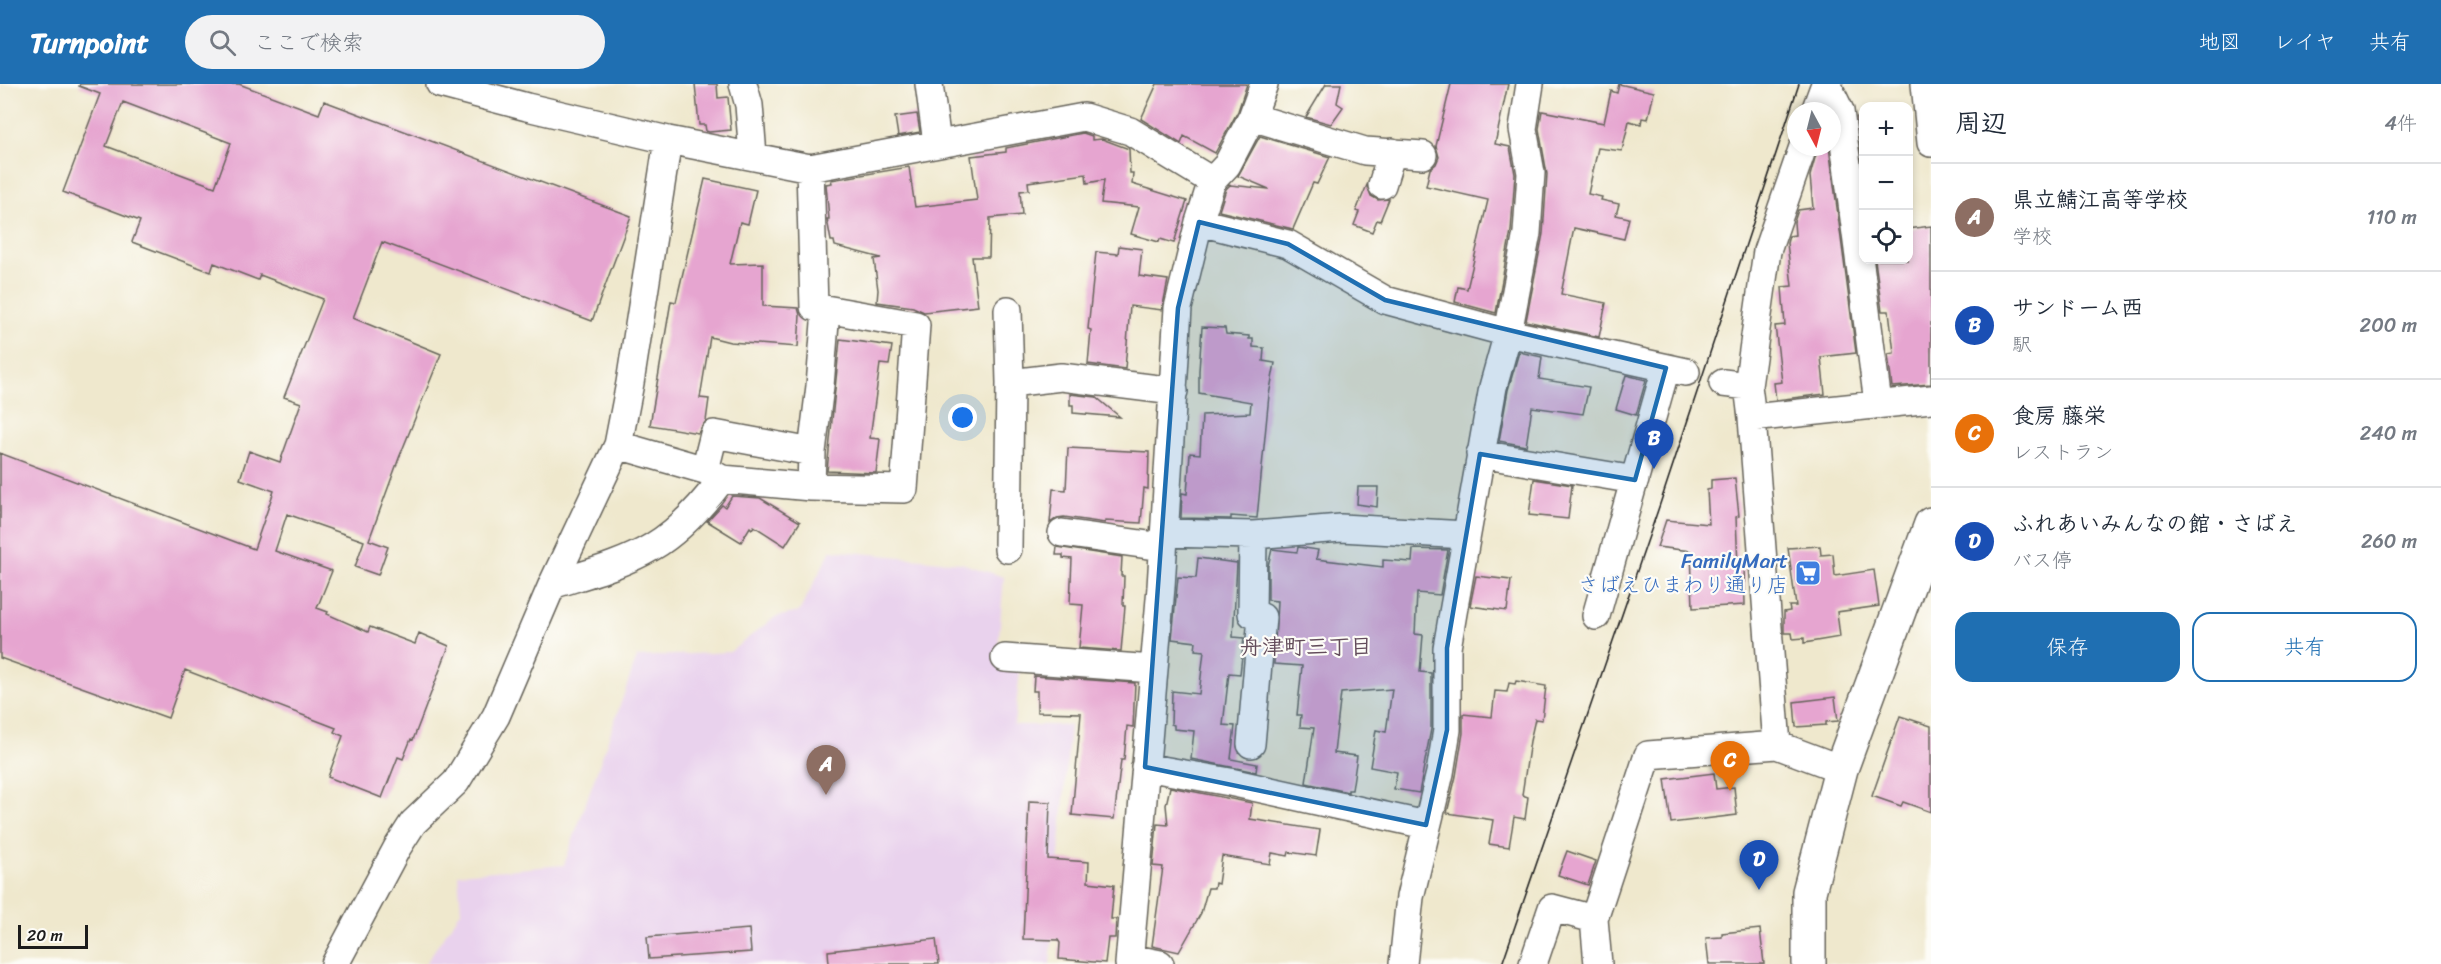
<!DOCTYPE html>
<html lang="ja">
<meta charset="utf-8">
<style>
:root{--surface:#fff;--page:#f2f2f3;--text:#1f2937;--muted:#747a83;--line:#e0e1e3;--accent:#1f6fb2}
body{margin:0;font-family:Sriracha,"Klee One",sans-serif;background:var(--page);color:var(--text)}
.controls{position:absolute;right:18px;top:18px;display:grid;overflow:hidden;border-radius:12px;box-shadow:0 3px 9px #0003}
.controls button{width:54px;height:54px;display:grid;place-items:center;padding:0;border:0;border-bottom:2px solid var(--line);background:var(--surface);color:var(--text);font:30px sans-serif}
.compass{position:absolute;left:1787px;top:18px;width:54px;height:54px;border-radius:50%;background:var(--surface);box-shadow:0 3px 9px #0003;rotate:173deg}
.scale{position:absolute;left:18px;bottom:15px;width:70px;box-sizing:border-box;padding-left:6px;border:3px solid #1c1c1c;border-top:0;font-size:16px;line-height:21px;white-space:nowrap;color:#1c1c1c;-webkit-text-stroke:4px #fdfcf7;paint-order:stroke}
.you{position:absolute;left:963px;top:334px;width:21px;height:21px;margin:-15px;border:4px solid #fff;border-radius:50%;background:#1a73e8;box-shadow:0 0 0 9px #1a73e833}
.badge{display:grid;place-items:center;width:39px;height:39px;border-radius:50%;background:var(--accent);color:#fff;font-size:20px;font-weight:700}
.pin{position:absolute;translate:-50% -50px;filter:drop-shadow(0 2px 3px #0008)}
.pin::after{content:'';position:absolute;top:32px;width:21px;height:18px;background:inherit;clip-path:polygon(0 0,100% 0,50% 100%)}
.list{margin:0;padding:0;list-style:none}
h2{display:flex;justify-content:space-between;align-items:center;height:78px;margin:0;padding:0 24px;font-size:26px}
h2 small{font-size:20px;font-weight:400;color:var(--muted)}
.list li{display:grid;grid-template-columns:39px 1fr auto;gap:18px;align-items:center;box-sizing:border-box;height:108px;padding:0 24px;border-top:2px solid var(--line)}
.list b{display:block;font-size:22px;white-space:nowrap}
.list p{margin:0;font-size:20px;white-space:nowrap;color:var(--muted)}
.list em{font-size:20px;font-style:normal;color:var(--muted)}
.actions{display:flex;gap:12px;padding:18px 24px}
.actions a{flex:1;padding:14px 0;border:2px solid var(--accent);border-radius:18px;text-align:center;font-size:21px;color:var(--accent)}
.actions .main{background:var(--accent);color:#fff}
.icon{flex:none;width:33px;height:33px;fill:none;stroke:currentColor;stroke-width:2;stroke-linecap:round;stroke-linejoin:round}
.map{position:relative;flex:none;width:1931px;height:880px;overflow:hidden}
header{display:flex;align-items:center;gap:36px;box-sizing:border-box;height:84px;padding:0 30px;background:var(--accent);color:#fff}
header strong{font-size:28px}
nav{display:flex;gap:33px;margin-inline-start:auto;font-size:21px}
.search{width:420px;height:54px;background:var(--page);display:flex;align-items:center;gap:15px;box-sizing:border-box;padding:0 21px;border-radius:33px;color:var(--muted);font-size:22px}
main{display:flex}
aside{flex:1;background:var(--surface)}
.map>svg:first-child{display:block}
</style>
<header>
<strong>Turnpoint</strong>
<div class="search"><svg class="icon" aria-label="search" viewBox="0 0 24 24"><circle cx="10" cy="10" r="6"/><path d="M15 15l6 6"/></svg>ここで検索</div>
<nav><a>地図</a><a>レイヤ</a><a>共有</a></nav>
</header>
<main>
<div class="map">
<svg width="1931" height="880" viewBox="0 0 1931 880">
<rect width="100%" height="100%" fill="#fdfcf7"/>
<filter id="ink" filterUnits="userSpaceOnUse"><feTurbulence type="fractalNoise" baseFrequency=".0167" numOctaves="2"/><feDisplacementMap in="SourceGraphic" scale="12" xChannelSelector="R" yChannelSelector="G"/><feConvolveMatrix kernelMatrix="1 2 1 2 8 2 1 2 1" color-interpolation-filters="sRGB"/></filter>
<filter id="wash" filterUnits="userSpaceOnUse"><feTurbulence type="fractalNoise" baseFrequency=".008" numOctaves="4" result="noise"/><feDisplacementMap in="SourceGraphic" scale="24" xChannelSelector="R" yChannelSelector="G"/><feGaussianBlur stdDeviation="1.35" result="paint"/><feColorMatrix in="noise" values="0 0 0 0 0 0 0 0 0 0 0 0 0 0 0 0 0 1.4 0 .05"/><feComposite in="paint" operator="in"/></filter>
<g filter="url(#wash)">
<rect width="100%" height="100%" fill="#efe8cd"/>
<!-- built -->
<path fill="#e9d2ed" d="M831,466l130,13 43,14 -7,83 23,11 -6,54h56l-20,239h-625l36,-53 -3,-37 106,-9 73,-208 93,-5 45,-35 24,-5z"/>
<g id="blocks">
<!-- building -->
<path fill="#e6a5d0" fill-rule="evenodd" d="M80,0h159l80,30 5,-13 307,115 -39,105 -210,-79 -29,76 88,36 -42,104 -30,82 19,7 -10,28 -23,-8 9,-26 -77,-27 -12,37 57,20 -15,37 11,4 -1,2 41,18 2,-5 45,17 4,-11 30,13 -36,94 -2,-1 -8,20 -5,-2 -16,41 -54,-21 15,-41 -9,-4 2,-4 -151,-58 -17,48 -168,-60v-205l254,96 20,-58 -34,-12 9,-28 31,11 21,-59 -17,-6 39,-98 -63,-24 -2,5 -44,-17 -3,9 -79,-30 8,-21 -77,-29 37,-98 -21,-8zM123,18l108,41 -16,44 -109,-41z
M695,0h22l1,14 10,-1 3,33 -22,2 -3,-1 -1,-6h-6z
M1157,0h90l-9,27 -23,42 -31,-17 -3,8 -40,-25z
M1326,0h15l-4,19 6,4 -12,17 -25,-7z
M1451,0h57l-13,60 15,3 5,27 -4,57 -15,82 -41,-11 3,-15 9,2 21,-89 -62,-14 4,-17 6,-5 3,-7 -3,-11z
M1619,0l35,8 -6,27 -6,-1 -1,6 -12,-3 -7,30 -24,-3 -10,46 14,3 -1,3 18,4 -3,11 13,3 -5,21 -50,-11 -13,66 45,9 -7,34 -73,-16 17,-87 4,-60 -8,-45 3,-18 62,12 7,-32 6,2z
M917,30l3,18 -22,4 -3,-19z
M1863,32v54l-6,-53z
M1083,49l9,3v4l10,-1 27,10 1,24h3l-1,11 55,17 -13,42 -14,-4 -1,3 -28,-8 8,-27 -38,-4 3,-23 -17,3 -1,-9 -58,8 1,8 -9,1 2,24 -32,3 -1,39h-17l6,49 -54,6 -11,-5 -36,-5 1,-12 -4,-31 7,-1 -46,-12 -1,-5h-3l-4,-22h2l-3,-35 6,-1 -1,-3 78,-13 6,40 62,-7 -6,-44 35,-4v-4z
M1260,52l70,21 -13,27 -4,-1 -20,46 -74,-18 7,-22 4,-4 39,4 -31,-13z
M1818,63h11l27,206 -35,4 4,37 -49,6 -2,-17 8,-1 -7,-56 10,-1 -3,-38 10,-1 -5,-43 2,-7 6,-1 -1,-13 4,-12 15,-2 -3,-32z
M705,95l51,11 -8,34 -8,-2 -10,42 33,-1v43l35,2 2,7 -2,32 -68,-5 -20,-5 -10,61 9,1 -3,22 -8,12 -48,-8 21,-124 5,1z
M1367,101l4,11 7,4 11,-1 -9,22 -3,-1 -5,12 -18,-7 5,-13 -3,-1z
M1931,142v158l-39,3 -4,-33 6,-1 -5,-42h-7l-7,-51h33v-31z
M1119,162l23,3 -3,27 29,4 -6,30 -32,-4 -5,63 -37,-5 3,-34 -3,-1 8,-77 22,2z
M1202,243l23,1 1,6 23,2v3h4v8l11,1 -1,13 12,2 -6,32 -12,123 -26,-2v3l-50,-1 1,-25 5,1 3,-41 10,1 2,-39 48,-2 1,-11 -52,-9v-22z
M840,255l52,7 -3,19 -9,-1 -10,74 10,1 -4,34 -49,-2z
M1519,268l23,5 -3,22 50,8 -6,27 -51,-7 -6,39 -27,-5 9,-51z
M1626,291l20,5 -10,35 -20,-6z
M1070,310l26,3 24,20 -47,-4v-8h-3z
M1068,364l81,4 -1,37 -4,-1 -3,35 -36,-2v2l-41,-6 -7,1 -7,5 3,-34 13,1z
M1735,394l4,38 -3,1 2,50 6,-1 1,39 -52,3 -2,-57 -34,-4 9,-27 43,4 -2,-34 4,-1v-9z
M1534,395l38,6 -4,34 -39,-4z
M1358,403h20l-1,20 -20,-3z
M732,412l28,2 40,24 -15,24 -31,-20 -2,3 -2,-2 -9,15 -34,-21 15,-16 3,2z
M1820,462l1,9 12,-1 2,22 39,-6 5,36 -42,6 3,25 -36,6v-5l-11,1 -1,-6h-8v-21l6,-1 -1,-5h7l-8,-58z
M1057,463l65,10 -1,19h3l-1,30h2l-4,45 -42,-3 4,-43 -13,-1 2,-45 -9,-1v-3h-7z
M1298,463l20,3 -2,9 67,8v-7l29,2 1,-13 35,1 -8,45 -23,-2 -2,41 8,1 -3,37 11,1v56l-12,64 -25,-4 3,-17 -27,-5 6,-37 10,2 6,-43 -51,4 -7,60 23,3 -5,34h-4v2l-42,-9 8,-55 -14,-1 1,-12h-4l5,-49 -28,-2 3,-63 -9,-1v-34l4,-17 25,3z
M1198,474l39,5 -4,74 11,1 -4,36 -11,-1 -6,52 12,1 -4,33 26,5 -1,8 -65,-13 3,-28 -20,-2v-4l-3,-1 1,-33 27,3 5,-43 -9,-1 1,-8 -24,-3 6,-62 18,1z
M1476,492l35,4 -4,31 -37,-5z
M1034,592l101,7 -2,44 -6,-1 -3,34h-3l-7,59 -42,-4 9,-102 -44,-1v-21h-4z
M1516,597l30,5 -4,34 -7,-1 -5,22 -8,54 6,2 -3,22 -11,-2 -5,30 -20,-3 4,-24 -46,-7 9,-37 7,-43v-19l29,3 3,-26 12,1 2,-9 6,1z
M1835,613l3,24 -12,1v3l-30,2 -2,-25z
M1900,632l31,10v86l-28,-10 -2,4 -29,-10z
M1714,689l2,16 18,-2 3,28 -66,8 -6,-44z
M1170,703l82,16 -2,16 70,11 -4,26 -27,-4 -1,4 -16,-3 -2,11 -48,-8 -4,28 -3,-1 -1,5h-6l-7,25 -22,39 -27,-6 11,-79 -10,-1 4,-42 11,1 -2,-20z
M1029,717l21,1 -2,57 41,3 -1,20 26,3 -3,34h5l-1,19h-7l-3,25 -46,-4 1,-16 -2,-3 -35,-1z
M1567,767l29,10 -8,24 -30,-10z
M749,845l2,23 -102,7 -2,-22z
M1760,845l4,35h-55l-3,-26 16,-1v-4z
M936,855l3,25h-110l-1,-13z"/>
</g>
</g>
<g filter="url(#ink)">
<use href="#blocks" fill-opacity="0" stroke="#66635a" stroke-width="1.5"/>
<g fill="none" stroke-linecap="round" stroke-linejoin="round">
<!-- minor casing -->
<g stroke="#66635a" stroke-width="30">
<path id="minor" d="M440,0l87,23 141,33 142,28 274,-51 46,14 82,50
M743,0l6,21 4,51
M929,0l8,59
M1827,0l13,27 38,292
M1925,0l6,59
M1815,27l10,-27
M1252,33l113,34 58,4
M1382,101l10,-33
M1199,138l89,22 97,56 123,33 178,39
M1008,226l2,73
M1723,299l25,3
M1752,334l179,-19
M618,361l87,25 17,9 89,8 93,2 12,-164 -102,-18 -4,-139
M1480,370l155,26
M705,386l9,-36 98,18
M811,403l1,-35 8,-66 6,-76
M1062,449l101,14
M1164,449l89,2 88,-7 125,7
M1008,465l2,-166 51,-6 113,14
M552,501c34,-11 70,-20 100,-38 26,-15 52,-44 70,-68
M1596,532l70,-248
M1005,574l148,11
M1251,660l11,-127 -10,-3 1,-79
M1777,661l64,24
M1145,683l85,15 196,43
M1130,874l30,6
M335,880l62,-116 16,-25 43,-41 40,-66 56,-131 66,-140 12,-62 38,-243
M1129,880l32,-377 17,-279 21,-86 13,-41 15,-16 25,-48 12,-33
M1403,880l7,-67 30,-124 7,-43v-82l7,-41 39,-220 15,-54 19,-100 4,-60 -8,-44 7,-45
M1533,880l19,-56 42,11
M1598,880l-4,-45 54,-164 129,-10 -25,-327 -4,-32 19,-135 36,-104"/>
</g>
<!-- tertiary casing -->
<g stroke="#66635a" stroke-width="36">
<path id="tertiary" d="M1809,880v-72l32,-123 90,-245"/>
</g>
<!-- minor -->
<use href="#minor" stroke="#fff" stroke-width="27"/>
<!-- tertiary -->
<use href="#tertiary" stroke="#fff" stroke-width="33"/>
<!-- tram -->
<path stroke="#1c1c1c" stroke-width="1.5" d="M1502,880l158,-460 139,-420"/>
</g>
</g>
<!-- marked area -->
<path fill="#1f6fb2" fill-opacity="0.2" stroke="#1f6fb2" stroke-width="4.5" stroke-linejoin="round" d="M1199,138l89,22 97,56 281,68 -31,112 -155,-26 -33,194v82l-21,95 -281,-58 33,-459z"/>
<!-- icons -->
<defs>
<g id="supermarket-square" transform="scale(1.35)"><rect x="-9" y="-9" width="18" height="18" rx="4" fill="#3f7fe0" stroke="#fdfcf7"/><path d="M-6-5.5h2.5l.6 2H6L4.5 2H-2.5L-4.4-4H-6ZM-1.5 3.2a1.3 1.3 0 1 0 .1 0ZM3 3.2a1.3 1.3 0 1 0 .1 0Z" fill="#fff"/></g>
</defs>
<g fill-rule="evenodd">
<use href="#supermarket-square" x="1808" y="489"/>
</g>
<g text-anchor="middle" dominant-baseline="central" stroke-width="4.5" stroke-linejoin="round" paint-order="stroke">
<!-- shop labels -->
<g font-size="21" fill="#366cbe" stroke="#fdfcf7" text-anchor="end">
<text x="1788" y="477">FamilyMart<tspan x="1788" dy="24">さばえひまわり通り店</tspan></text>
</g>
<!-- neighbourhood labels -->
<g font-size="22" font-weight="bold" fill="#634c5b" stroke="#fdfcf7">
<text x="1306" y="562">舟津町三丁目</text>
</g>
</g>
</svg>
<div class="controls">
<button>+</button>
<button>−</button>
<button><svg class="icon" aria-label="locate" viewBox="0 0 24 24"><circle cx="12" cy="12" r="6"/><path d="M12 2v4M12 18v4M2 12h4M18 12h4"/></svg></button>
</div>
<svg class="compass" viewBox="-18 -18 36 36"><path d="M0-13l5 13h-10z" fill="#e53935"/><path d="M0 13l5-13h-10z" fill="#747a83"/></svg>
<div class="scale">20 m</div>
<div class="you"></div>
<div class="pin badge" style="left:826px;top:711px;background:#8d6e63">A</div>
<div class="pin badge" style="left:1654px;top:385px;background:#1a4fb4">B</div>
<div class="pin badge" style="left:1730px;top:707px;background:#e8710a">C</div>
<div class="pin badge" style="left:1759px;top:806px;background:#1a4fb4">D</div>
</div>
<aside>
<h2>周辺<small>4件</small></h2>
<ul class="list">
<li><span class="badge" style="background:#8d6e63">A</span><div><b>県立鯖江高等学校</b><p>学校</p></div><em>110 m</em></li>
<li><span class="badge" style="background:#1a4fb4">B</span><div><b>サンドーム西</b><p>駅</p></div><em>200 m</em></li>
<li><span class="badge" style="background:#e8710a">C</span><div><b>食房 藤栄</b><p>レストラン</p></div><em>240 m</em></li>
<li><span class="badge" style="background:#1a4fb4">D</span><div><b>ふれあいみんなの館・さばえ</b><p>バス停</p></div><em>260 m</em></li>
</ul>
<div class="actions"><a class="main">保存</a><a>共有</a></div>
</aside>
</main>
